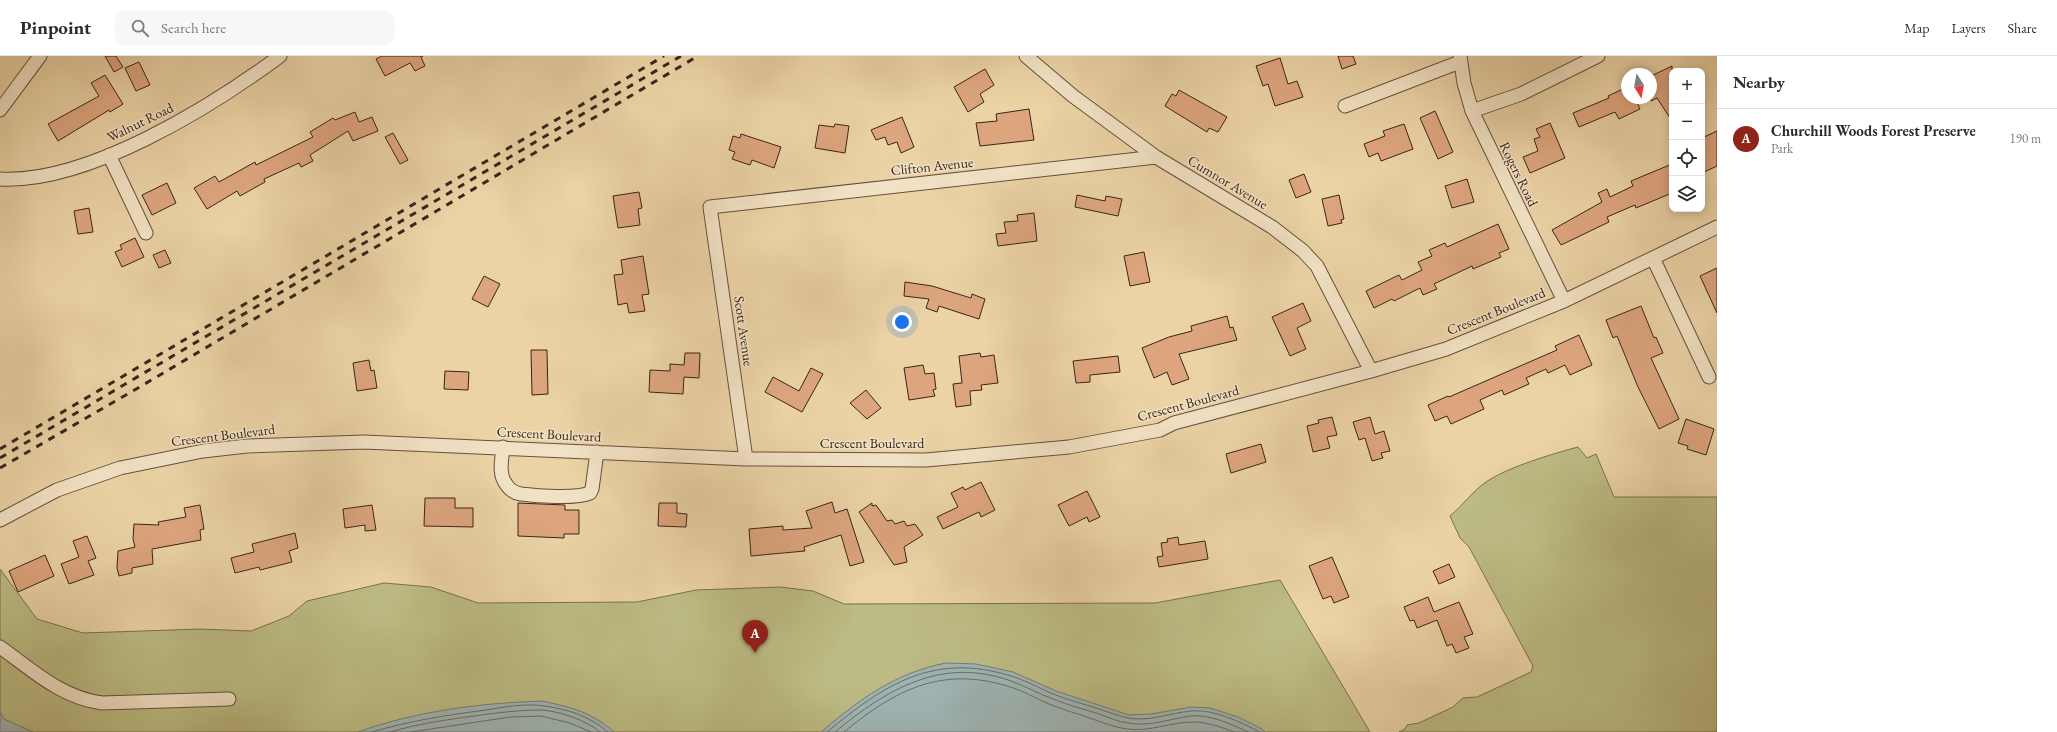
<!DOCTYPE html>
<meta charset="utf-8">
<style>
:root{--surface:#fff;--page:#f7f7f7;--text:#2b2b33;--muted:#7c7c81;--line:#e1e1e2;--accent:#8f2418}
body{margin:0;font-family:"EB Garamond",serif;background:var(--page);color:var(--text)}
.controls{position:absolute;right:12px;top:12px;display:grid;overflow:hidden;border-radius:8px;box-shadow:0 2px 10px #0003}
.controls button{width:36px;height:36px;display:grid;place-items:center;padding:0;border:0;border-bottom:1px solid var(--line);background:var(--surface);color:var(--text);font:20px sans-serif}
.compass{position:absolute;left:1621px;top:12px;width:36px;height:36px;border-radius:50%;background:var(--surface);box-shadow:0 2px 10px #0003;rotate:169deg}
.you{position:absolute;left:902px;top:266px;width:14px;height:14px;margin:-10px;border:3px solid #fff;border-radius:50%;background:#1a73e8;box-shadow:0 0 0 6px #1a73e833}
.badge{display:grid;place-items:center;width:26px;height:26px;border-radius:50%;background:var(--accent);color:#fff;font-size:13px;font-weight:700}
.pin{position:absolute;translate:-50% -33px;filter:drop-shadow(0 1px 2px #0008)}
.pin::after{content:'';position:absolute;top:21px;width:14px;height:12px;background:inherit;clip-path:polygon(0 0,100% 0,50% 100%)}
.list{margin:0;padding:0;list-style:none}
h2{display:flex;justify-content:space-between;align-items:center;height:52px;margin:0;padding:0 16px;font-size:17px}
h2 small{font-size:13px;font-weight:400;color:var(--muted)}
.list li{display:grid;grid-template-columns:26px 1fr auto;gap:12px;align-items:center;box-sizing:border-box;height:60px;padding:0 16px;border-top:1px solid var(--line)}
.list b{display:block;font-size:15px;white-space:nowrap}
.list p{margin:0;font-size:13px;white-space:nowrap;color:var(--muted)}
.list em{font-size:13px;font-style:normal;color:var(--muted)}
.icon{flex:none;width:22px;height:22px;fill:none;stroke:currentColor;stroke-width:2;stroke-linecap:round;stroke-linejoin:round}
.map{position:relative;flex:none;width:1717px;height:676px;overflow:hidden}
header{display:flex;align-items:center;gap:24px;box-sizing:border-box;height:56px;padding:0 20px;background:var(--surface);border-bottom:1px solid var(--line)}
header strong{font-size:19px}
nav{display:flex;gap:22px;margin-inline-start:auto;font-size:14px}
.search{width:280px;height:36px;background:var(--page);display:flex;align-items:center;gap:10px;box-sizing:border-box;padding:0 14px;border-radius:12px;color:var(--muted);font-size:15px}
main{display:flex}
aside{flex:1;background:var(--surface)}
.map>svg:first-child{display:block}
</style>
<header>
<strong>Pinpoint</strong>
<div class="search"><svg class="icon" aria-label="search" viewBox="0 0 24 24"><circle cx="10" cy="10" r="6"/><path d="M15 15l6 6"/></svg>Search here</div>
<nav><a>Map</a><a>Layers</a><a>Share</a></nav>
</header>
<main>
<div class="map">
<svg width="1717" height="676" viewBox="0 0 1717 676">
<rect width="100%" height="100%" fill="#ebd3a6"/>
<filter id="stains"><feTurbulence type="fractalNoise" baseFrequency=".005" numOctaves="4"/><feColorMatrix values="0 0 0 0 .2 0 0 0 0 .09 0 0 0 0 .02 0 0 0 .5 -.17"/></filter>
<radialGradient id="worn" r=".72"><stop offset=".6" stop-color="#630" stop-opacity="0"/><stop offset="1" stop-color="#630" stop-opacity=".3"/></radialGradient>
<!-- green -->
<path fill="#bcbb83" stroke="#7b704f" d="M1578,391l9,11 9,-4 18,43h103v235h-318l6,-3 2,-4 12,-2 34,-16 10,-9 14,-1 54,-25 2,-6 -64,-119 -9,-9 -10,-22c12,-10 23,-25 36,-34 22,-15 66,-28 92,-35z
M0,513l37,50 46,14 117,-4 51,2 38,-15 18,-15 77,-18 47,4 47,16 159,-1 59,-12 84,-3 33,4 31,13 311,-1 125,-23 90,152h-1370z"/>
<!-- water -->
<path fill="#9eb4b3" stroke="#767a76" d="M946,607l30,1 37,8 43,19 73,24 22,-1 40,-7 19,1 28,9 24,12 3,3h-444c39,-33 74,-59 125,-69z
M543,645c29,7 47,10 71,31h-256c58,-21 123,-29 185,-31z
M0,656l4,7 29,13h-33z"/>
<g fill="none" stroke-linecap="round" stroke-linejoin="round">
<!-- shore -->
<path stroke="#6c6c67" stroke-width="1" d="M372,676c37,-11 75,-17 114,-22 18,-3 39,-7 58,-4 23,3 46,10 64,26
M390,676c27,-8 55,-12 84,-16 22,-3 44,-6 67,-6 18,1 45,10 59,22
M411,676l99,-15 31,-1 29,7 21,9
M827,676c58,-48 107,-80 184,-56 14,4 28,12 42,18 15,6 31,10 46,15 9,3 19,7 29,9 21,4 42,-5 63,-7 23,-2 49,11 69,21
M835,676c52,-43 107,-76 176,-51 14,5 28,13 42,18 15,6 30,10 46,15 9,3 19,8 29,9 21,4 42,-4 62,-7 20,-2 41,8 58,16
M844,676c51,-42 97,-66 163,-46 15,4 28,12 42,18 10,4 19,7 29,10 16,5 33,13 49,15 23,3 44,-7 66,-7 14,0 28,5 41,10"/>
</g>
<!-- building -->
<path fill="#dda57e" stroke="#3a241b" d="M105,0h11l7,11 -9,5z
M382,0h41l-2,1 4,9 -10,5 -5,-8 -25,13 -9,-17z
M1338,0h15l3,8 -14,5z
M1280,2l8,26 9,-3 6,16 -28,9 -7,-22 -5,2 -7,-20z
M139,6l11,23 -14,6 -11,-23z
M1672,10v55l-15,-23 -6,3v-25z
M985,13l9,16 -14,9 4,8 -16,10 -14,-25z
M105,19l18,29 -13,8 -1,-2 -51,31 -10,-17 51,-28 -8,-13z
M1627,31v11h8l5,11 -21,10 -4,-7 -36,15 -6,-14 36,-15 -1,-2z
M1179,34l48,27 -9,15 -9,-4 -2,4 -42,-26 7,-12 4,2z
M1029,53l5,31 -54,6 -4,-23 21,-2 -1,-7z
M1435,55l18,41 -15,7 -18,-41z
M355,56l4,10 13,-5 6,14 -25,10 -5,-10 -38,24 3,6 -12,6 -2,-4 -35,16 1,3 -25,14 -3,-5 -30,18 -13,-21 21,-12 4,6 36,-20 1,3 57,-28 -3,-5 23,-14 2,2z
M902,61l12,30 -13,6 -4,-11 -9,3 -3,-8 -9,3 -5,-10z
M1550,67l15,35 -35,15 -7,-16 15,-6 -4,-12 6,-2 -4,-8z
M835,68l14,2 -4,27 -30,-5 4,-23 15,2z
M1404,68l9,25 -32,12 -3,-8 -9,4 -5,-13 21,-8 -2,-5z
M1717,75v35l-15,7v-35z
M393,77l15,27 -8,4 -15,-27z
M741,78l40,13 -7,21 -22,-8 -2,5 -18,-6 3,-7 -6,-2 4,-14 7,2z
M1672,108v29l-36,15 -1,-3 -28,12 2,5 -48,23 -9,-15 50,-28 -4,-9 9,-4 3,8 23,-11 -2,-5z
M1304,118l7,18 -15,6 -7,-18z
M1467,123l7,23 -22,6 -7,-22z
M167,127l9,20 -24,12 -10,-20z
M639,136l3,16 -4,1 2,16 -22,3 -5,-32z
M1077,139l28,6 1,-5 16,3 -4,17 -43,-9z
M1339,139l5,24 -3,1 1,3 -14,3 -6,-27z
M89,152l4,24 -15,2 -4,-23z
M1034,157l3,28 -39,5 -2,-12 10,-1 -2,-11 14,-1 -1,-6z
M1498,168l11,25 -10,4 2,4 -28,12 -1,-3 -38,18 3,5 -14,6 -3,-7 -26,13 -2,-2 -18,9 -8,-17 33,-16 3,5 20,-10 -4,-8 14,-6 -3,-6 16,-7 2,4z
M135,182l9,19 -22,10 -7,-15 7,-3 -2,-4z
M165,194l6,13 -12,5 -6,-13z
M1144,196l6,30 -20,4 -6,-30z
M643,200l6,38 -7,1 3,16 -16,2 -2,-10 -9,2 -4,-30 9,-1 -2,-14z
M1717,212v45l-17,-37z
M484,220l16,8 -12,23 -16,-8z
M905,226l27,4 39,12 1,-4 13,5 -6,20 -40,-13 -2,6 -11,-4 3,-9 -25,-3z
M1303,247l8,18 -14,7 9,21 -16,7 -18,-39z
M1641,250l13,32 2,-1 7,16 -12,5 28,61 -20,10 -21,-42 -21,-51 -4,2 -7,-18z
M1227,260l3,12 3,-1 4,13 -58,14 10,25 -17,6 -5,-13 -13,6 -12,-30 27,-11 23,-6 -1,-5z
M1579,279l13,30 -22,10 -5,-10 -17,8 -2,-4 -20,9 3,6 -25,11 -2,-5 -22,10 4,9 -33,15 -4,-8 -12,5 -7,-16 20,-9 1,1 108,-47 -2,-4z
M531,294h16l1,44 -16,1z
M685,297h15l-1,25 -15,-1 -1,17 -34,-2 1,-22 20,1v-7l14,1z
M980,297l1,4 13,-2 4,28 -17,2 1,5 -12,1 1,14 -15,2 -3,-23 9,-1 -3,-27z
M1118,300l2,16 -30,3v7l-14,1 -3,-22z
M369,304l2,11 3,-1 3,18 -20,3 -4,-28z
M923,309l2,9 9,-1 2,16 -3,1 2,6 -26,4 -5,-32z
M811,312l12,6 -21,38 -37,-20 8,-15 26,14z
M445,315l24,1 -1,18 -24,-1z
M866,334l15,18 -14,11 -17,-16z
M1332,361l5,18 -10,2 3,11 -17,4 -6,-26 12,-3 -1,-3z
M1370,361l5,17 9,-3 6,20 -9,2 2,5 -11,3 -7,-23 -6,2 -6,-18z
M1686,363l28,10 -8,26 -19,-6 1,-3 -10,-3z
M1261,388l5,18 -35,11 -5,-19z
M981,426l14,28 -14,7 -2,-5 -36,17 -6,-12 21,-10 -7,-14 12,-6 2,3z
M1087,435l13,26 -11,5 -2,-5 -18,9 -11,-21z
M425,442h30v10h18v19l-49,-1z
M832,446l3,11 12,-4 17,53 -14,4 -9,-31 -37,12 1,4 -54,5 -2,-27 34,-3v4l29,-2 -6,-17z
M518,447l47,2v5h14v24h-15v4l-46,-2z
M659,447h18v10l10,1 -1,13 -28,-1z
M872,447v3l4,-1 11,16 5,-1 3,4 9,-3 3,5 8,-2 8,11 -19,12 3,15 -13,3 -35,-53z
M200,449l4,24 -4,1 1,10 -49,9 1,15 -21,4v5l-13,3 -2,-8 1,-17 17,-4 -2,-8 1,-15 25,1 -1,-3 28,-5 -2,-9z
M372,449l4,25 -11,1v-6l-20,3 -2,-19z
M295,477l3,15 -9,3 3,11 -32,8 -1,-3 -24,6 -4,-15 23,-6 -2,-8z
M87,480l9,22 -8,3 6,14 -25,9 -8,-20 18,-7 -6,-16z
M1178,481l1,8 26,-4 3,18 -49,8 -2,-10 6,-1 -2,-13 7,-1 -1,-3z
M45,499l9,21 -36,16 -9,-21z
M1332,501l17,40 -15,6 -3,-7 -8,3 -14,-33z
M1449,508l6,13 -16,7 -6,-13z
M1428,541l6,15 25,-10 14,32 -9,3 5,11 -13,5 -4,-9 -5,2 -10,-26 -20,8 -3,-8 -4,1 -6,-14z"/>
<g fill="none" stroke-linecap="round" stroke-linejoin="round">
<!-- minor casing -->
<g stroke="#66503e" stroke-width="15">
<path id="minor" d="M1026,0l47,40 83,61 116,70 31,24 14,15 54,105
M1460,0l4,27 8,28 92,190
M1345,50l115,-44
M0,54l40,-54
M1472,55l49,-17 77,-38
M109,99l37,78
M0,123c87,5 211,-72 280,-123
M1653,202l56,119
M503,391c-1,12 -5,27 3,37 3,5 9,9 15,10 16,2 55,5 69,-1l2,-4 5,-37
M746,403l-36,-252 446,-50
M0,464l57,-30 63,-22 83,-17 44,-5 117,-4 382,17 180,1 143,-13 91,-17 14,-7 197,-52 75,-22 118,-48 153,-74
M0,591c32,23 62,51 102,56l127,-4"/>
</g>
<!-- minor -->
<use href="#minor" stroke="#f2e2c5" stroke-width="13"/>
<!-- rail -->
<path stroke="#3a241b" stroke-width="3" stroke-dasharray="7 7" stroke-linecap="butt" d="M0,393l664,-393
M0,402l681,-402
M0,412l143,-83 555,-329"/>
</g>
<g text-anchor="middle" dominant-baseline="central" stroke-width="3" stroke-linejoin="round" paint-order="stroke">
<!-- street labels -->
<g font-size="14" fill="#3a241b" stroke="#f2e2c5">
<text transform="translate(140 66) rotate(-26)">Walnut Road</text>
<text transform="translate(932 110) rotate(-6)">Clifton Avenue</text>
<text transform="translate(1519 118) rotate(64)">Rogers Road</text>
<text transform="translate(1228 126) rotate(31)">Cumnor Avenue</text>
<text transform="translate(1496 255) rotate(-22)">Crescent Boulevard</text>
<text transform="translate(744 275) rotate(82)">Scott Avenue</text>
<text transform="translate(1188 347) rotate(-15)">Crescent Boulevard</text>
<text transform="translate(549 378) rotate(3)">Crescent Boulevard</text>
<text transform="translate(223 379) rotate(-7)">Crescent Boulevard</text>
<text x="872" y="387">Crescent Boulevard</text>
</g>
</g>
<rect width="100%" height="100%" filter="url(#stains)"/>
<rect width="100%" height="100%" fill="url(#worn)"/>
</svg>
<div class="controls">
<button>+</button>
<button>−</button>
<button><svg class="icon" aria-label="locate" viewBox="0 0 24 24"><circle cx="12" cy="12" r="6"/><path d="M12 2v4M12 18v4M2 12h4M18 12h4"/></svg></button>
<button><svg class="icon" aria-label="layers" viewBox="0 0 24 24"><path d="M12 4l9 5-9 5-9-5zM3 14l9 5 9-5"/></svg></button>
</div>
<svg class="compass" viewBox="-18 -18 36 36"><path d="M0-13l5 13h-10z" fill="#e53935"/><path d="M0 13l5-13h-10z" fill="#7c7c81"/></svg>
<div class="you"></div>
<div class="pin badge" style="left:755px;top:597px">A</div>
</div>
<aside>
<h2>Nearby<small></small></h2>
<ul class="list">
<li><span class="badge">A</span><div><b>Churchill Woods Forest Preserve</b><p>Park</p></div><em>190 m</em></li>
</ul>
</aside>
</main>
